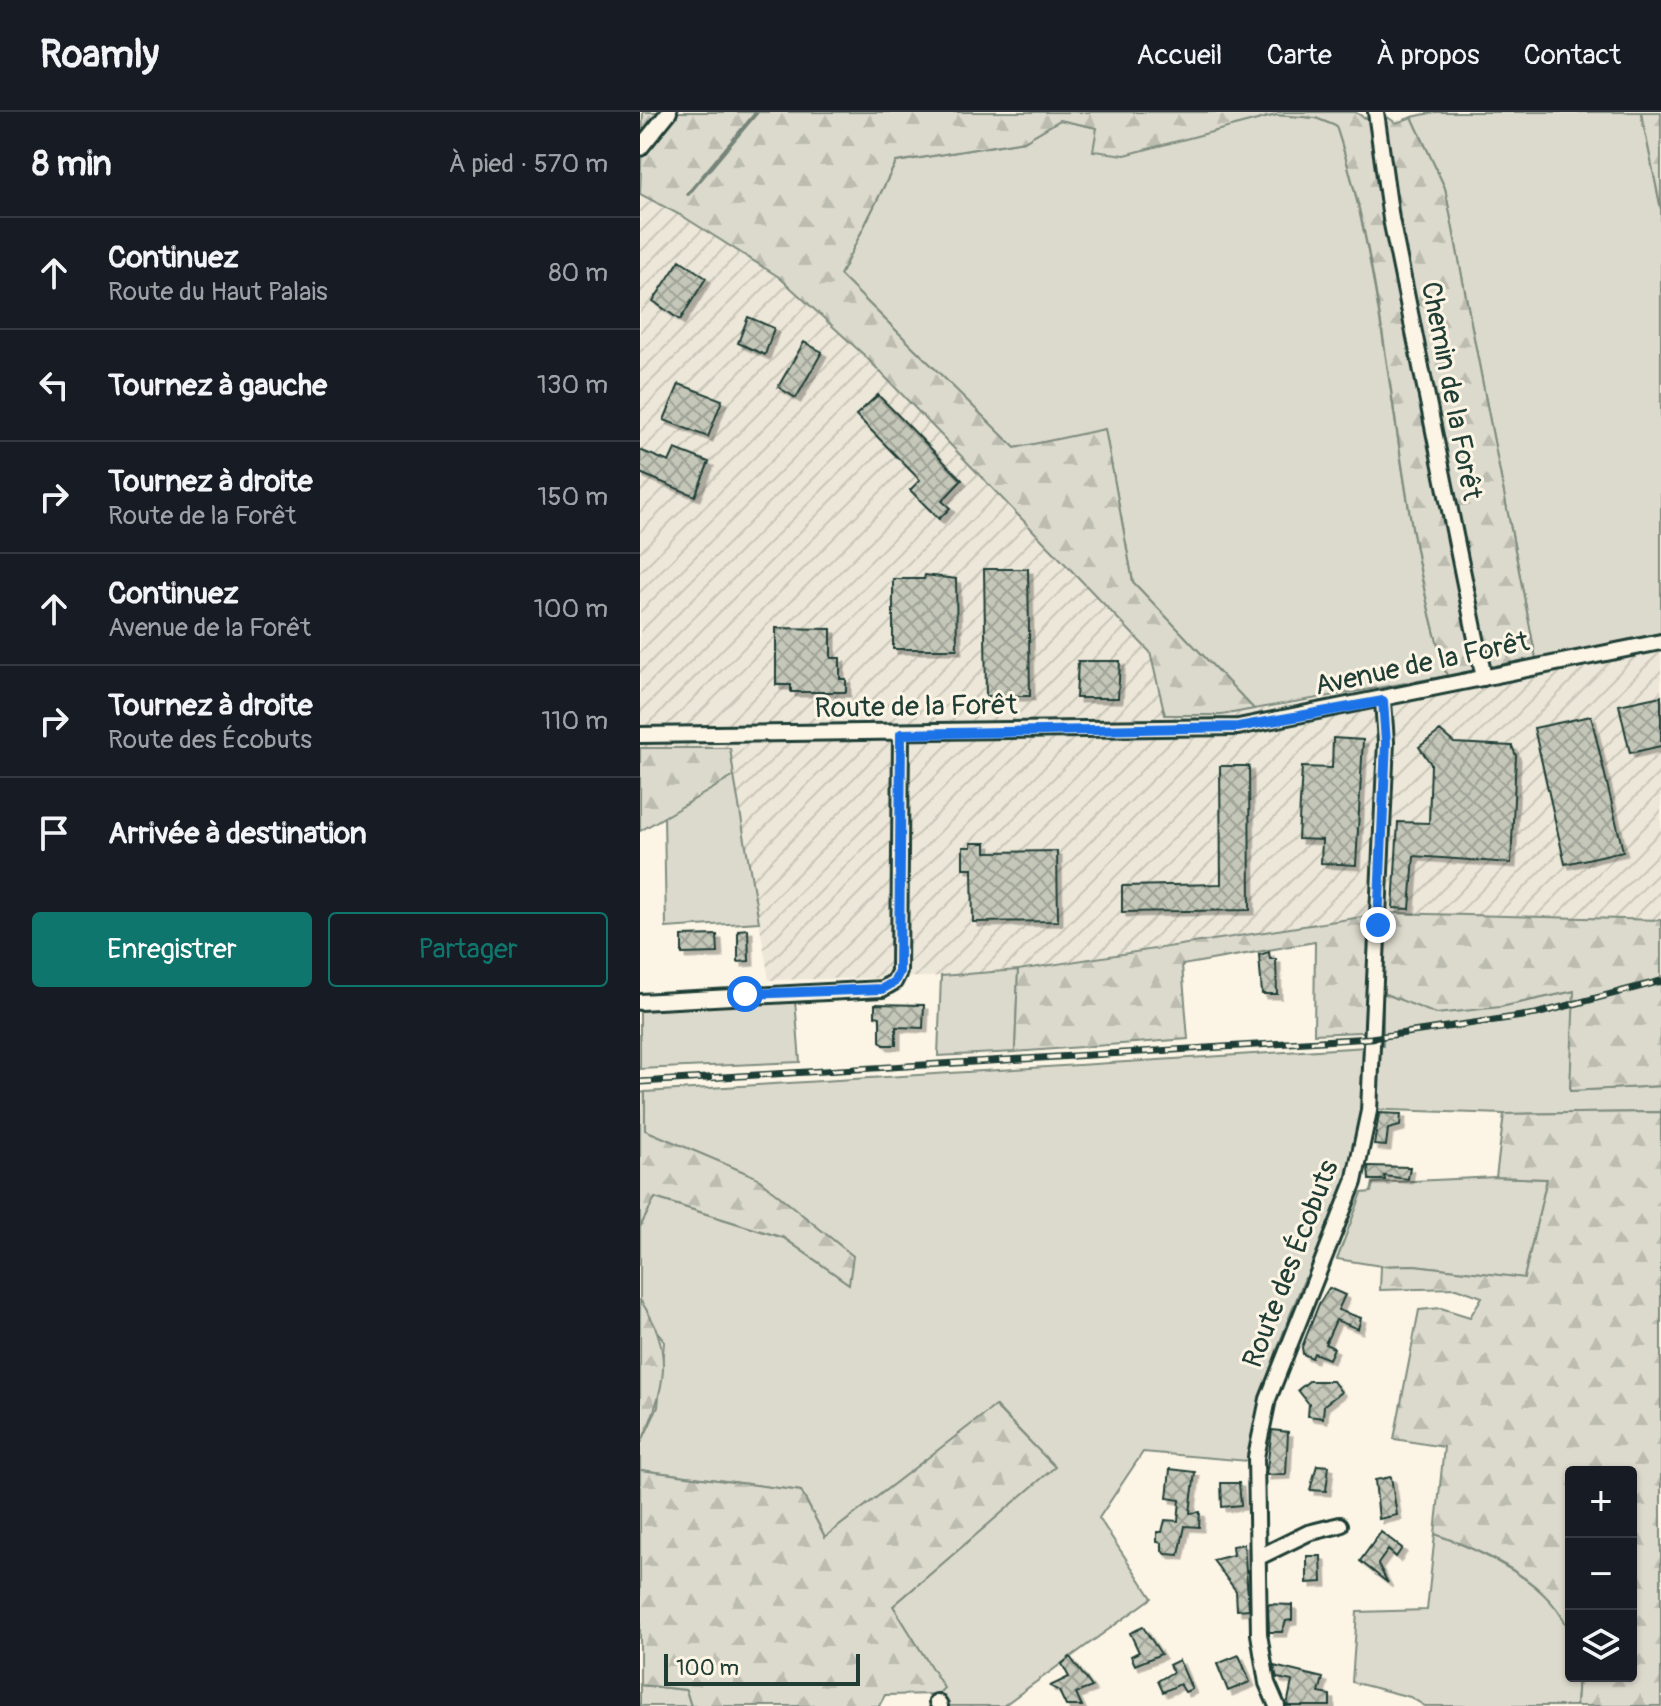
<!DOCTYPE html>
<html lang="fr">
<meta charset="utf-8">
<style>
:root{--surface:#171b24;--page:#242831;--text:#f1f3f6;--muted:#9ea1a6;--line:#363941;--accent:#0f766e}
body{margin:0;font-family:Pangolin,sans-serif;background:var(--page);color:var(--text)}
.controls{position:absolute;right:24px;bottom:24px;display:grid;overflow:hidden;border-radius:8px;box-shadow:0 2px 6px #0004}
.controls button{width:72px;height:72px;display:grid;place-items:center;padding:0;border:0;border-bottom:2px solid var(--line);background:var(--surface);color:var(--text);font:40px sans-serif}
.scale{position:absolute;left:24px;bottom:20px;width:196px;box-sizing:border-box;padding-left:8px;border:4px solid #1f3d34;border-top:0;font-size:22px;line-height:28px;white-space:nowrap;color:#1f3d34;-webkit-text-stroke:6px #fcf5e5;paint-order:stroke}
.stop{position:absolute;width:24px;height:24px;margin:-18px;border:6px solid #1a73e8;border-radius:50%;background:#fff}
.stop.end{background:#1a73e8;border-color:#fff;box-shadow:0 2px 8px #0008}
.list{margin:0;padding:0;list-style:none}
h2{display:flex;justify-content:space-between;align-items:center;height:104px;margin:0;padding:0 32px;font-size:34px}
h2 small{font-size:26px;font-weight:400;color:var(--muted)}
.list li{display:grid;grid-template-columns:52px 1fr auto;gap:24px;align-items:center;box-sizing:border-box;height:112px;padding:0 32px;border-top:2px solid var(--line)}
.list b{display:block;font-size:30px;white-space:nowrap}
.list p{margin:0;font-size:26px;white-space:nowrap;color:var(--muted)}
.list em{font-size:26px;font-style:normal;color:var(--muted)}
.actions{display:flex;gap:16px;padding:24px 32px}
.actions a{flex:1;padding:18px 0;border:2px solid var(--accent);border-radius:8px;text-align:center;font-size:28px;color:var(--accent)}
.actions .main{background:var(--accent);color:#fff}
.icon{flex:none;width:44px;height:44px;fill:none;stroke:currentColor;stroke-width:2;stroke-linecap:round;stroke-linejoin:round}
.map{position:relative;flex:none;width:1021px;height:1594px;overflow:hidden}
header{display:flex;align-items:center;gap:48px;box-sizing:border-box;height:112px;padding:0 40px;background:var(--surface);border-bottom:2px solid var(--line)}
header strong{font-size:38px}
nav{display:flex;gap:44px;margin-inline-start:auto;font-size:28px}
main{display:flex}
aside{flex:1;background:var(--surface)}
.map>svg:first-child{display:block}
</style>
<header>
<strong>Roamly</strong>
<nav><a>Accueil</a><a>Carte</a><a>À propos</a><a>Contact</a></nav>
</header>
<main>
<aside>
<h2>8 min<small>À pied · 570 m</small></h2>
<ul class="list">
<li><svg class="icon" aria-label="ahead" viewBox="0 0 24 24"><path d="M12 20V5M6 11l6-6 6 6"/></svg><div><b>Continuez</b><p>Route du Haut Palais</p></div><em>80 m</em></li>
<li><svg class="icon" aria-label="left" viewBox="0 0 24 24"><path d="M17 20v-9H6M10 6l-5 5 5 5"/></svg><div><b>Tournez à gauche</b></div><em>130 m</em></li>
<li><svg class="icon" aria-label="right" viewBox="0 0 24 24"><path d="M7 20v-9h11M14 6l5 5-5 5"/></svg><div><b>Tournez à droite</b><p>Route de la Forêt</p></div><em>150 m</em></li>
<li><svg class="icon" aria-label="ahead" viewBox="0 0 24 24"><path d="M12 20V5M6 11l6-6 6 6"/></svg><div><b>Continuez</b><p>Avenue de la Forêt</p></div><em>100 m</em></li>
<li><svg class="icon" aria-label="right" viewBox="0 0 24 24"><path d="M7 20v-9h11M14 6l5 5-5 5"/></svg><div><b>Tournez à droite</b><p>Route des Écobuts</p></div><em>110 m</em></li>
<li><svg class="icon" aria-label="arrive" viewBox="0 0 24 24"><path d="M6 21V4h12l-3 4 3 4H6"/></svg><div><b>Arrivée à destination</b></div></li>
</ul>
<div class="actions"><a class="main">Enregistrer</a><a>Partager</a></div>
</aside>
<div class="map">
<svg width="1021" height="1594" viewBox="0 0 1021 1594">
<defs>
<pattern id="industrial-furrows" width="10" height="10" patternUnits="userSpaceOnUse" patternTransform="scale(2)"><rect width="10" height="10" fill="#ece7d8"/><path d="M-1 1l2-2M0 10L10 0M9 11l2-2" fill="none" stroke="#cac7ba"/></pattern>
<pattern id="forest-firs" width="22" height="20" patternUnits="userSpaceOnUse" patternTransform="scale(2)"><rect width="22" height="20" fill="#dcdacc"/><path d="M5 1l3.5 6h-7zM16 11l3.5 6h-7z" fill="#bcbcb0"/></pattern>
<pattern id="building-cross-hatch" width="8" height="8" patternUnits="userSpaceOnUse" patternTransform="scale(2)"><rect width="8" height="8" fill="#c5c7b9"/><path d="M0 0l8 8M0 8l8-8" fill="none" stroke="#9fa397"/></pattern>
<filter id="shadow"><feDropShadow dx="4.5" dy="4.5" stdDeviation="0" flood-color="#0004"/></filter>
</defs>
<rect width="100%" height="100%" fill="#fcf5e5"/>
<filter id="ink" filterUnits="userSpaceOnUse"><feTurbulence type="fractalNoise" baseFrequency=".0125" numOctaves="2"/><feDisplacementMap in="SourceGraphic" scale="16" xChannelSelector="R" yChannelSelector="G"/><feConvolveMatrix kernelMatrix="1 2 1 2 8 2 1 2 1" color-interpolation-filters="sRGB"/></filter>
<g filter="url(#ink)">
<!-- industrial -->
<path fill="url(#industrial-furrows)" d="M0,82l44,23 95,60 85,78 286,297 72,63 148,-23 291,-59v287l-273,-7 -370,57 -91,7 -158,3 -39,-232h-90z"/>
<!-- green -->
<path fill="#dcdacc" stroke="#7e8c80" stroke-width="2" d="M795,0h206l20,97v424l-125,26 -91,-471 -33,-71z
M636,3l40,3 20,8c58,178 55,371 111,550l-193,33 -121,-127 -28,-152 -90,18 -175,-173 56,-113 128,-21 36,-21 37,8 115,3z
M94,664l25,146 -93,6 -2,-112z
M378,858l-3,82 -77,4 3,-80z
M935,879l-5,100 91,-5v26l-157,2 -142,-5c-9,61 -29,114 -54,170l-3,-1c-25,61 -47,118 -57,183l-105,-9 -44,66 53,80 -149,108h-59l-6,-12 5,-7 -50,-81 161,-139 -58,-61 -171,131 -24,-46 -161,-21v-25l18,-38 6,-65 -24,-42v-73l15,-29 129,40 65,46 -93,-107 -112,-47 1,-38 738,-46 -1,-54 118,15z
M155,888l5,62 -160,7v-60z
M856,1065l51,2 -23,99 -110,-13 -33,1 -44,-7 25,-66 9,-1 2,-9z
M795,1422c41,14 122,52 135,98 4,13 1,30 1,44h7l-2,30h-151l-15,-9 -58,-15 5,-70 70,-2z
M0,1573l46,5 5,16h-51z"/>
<!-- forest -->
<path fill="url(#forest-firs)" stroke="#7e8c80" stroke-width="2" d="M3,0h712l10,6 21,-2 10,7 16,-6 33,71 91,471 -89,17c-56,-179 -52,-372 -111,-550l-20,-8 -40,-3 -151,40 -32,-4 4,-23 -37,-8 -36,21 -128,21 -56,113 175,173 90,-19 28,153 121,127 -32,6h-57l-15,-63 -286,-297 -85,-78 -95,-60 -44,-23z
M1001,0h20v97z
M0,636h90l4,28 -94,55z
M748,801l273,7v166l-91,5 4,-100 -74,16 -64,7 -53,-21v38l-69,3 1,-92 -133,23 6,74 -173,13 3,-82z
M5,980v38l111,47 97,79 -4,28 -65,-46 -129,-40 -15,29v-134z
M1021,1000v594h-85l2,-30h53v-204h-60v163c-20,-54 -86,-83 -136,-101l9,-87 -50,-8 25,-129 22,-2 29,9 12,-20 -25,-9 -77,2 1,-24 33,-1 110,13 23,-99 -51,-2 8,-63z
M0,1188c36,50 25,92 0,145z
M355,1294l60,61 -162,139 51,82 -6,6 -53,1 -6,11h-188l-5,-16 -46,-5v-215l161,21 24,46z"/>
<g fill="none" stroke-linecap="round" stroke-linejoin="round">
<!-- stream -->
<path stroke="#758479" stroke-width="4" d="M48,82l69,-82"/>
</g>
<!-- building -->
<path fill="url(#building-cross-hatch)" stroke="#1f3d34" stroke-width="2" filter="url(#shadow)" d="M40,148l26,18 -26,42 -27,-19z
M108,205l26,11 -9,27 -27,-12z
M164,230l18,10 -26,46 -18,-11z
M39,272l43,16 -14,37 -44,-17z
M238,283l84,85 -20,21 8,7 -11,11 -29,-29 10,-10 -64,-65z
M35,337l34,13 -14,34 -55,-23v-23l29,12z
M344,457h44l2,127h-44z
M285,463l31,4 1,70h-64v-70h31z
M136,516l55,1v29h9v21h6v13h-55v-7h-15z
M438,549h42l-2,37h-42z
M1021,584v50l-31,7 -11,-48z
M951,604l32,135 -58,13 -31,-136z
M800,619l14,12 58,3 4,10 -5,107 -97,-7 -4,53 -17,-1 5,-86 31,1 2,-59 -12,-17z
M693,626l30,2 -7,125 -35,-2 1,-23 -24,-1 4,-72 30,1z
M580,654h29l1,144 -128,2v-26l99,-2z
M331,731h15v9l71,-1 1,70 -85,1 -1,-54h-9v-21h8z
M108,817l1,32 -11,1v-32z
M77,823l1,18 -36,1v-18z
M629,840l1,7h6l1,35h-15l-3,-39z
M235,892l49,1 -1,23 -27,-1v18h-12l-4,-4v-24l-5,-1z
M739,1001l22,1 -1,12 -12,3 -2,17 -12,-1z
M728,1054l42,1 -2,12 -24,-3 1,4h-16z
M689,1176l16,7 -7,15 23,8 -3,11 -22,-9 -11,24 9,4 -5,11 -15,-6 -2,5 -9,-4 -1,-7 17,-43z
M669,1269h24l8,11 -17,13 -1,13 -15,-2 1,-12 -11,-14z
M632,1318l16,2 -2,42 -20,1z
M677,1353l12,1 -3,25 -16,-1z
M530,1357l25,3 -5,41 10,-1 -1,15 -14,-1 -6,29 -13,-1 -4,-3v-8l-5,-1v-10h5l3,-12 13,1 2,-21 -13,-2z
M751,1365l6,38 -18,4 -4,-39z
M581,1371h18l2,22 -19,2z
M741,1420l21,16 -6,9 -8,-7 -10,14 10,19 -28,-22z
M604,1432l5,65 -12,1 -1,-19 -23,-31 20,-5 -1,-9z
M667,1444h14l1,26 -15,1z
M628,1492l24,1v15l-6,1 -4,11h-13z
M503,1515l18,27 -26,11 -4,-9 8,-4 -9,-19z
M599,1543l11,27 -22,9 -11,-27z
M430,1545l22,30 -16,6 6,13h-16l-7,-15 -9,-5 19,-9 -7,-13z
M539,1548l13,29 -7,3 -5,-8 -17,8 -5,-11 15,-9 -4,-7z
M634,1554l49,12 -4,15 11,2v11h-43l5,-25 -15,-3z"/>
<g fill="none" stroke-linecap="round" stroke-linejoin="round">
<!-- minor casing -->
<g stroke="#1f3d34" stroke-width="20">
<path id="minor" d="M736,0l15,107 93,459
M0,36l29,-36
M0,623l598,-8 423,-85
M0,890l242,-13 12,-7 5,-10 2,-238
M619,1445l49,-24 32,-8
M297,1590l3,4
M637,1594l-10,-23 -8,-49 -3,-177 12,-58 86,-217 15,-71 17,-369 -3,-41"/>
</g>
<!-- minor -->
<use href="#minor" stroke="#fcf5e5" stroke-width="14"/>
<!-- rail casing -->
<g stroke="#1f3d34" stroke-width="7">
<path id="rail" d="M0,970l731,-44 165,-24 125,-33"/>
</g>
<!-- rail -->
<use href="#rail" stroke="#fcf5e5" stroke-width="4" stroke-dasharray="12" stroke-linecap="butt"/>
</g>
</g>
<g fill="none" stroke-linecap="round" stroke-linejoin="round" filter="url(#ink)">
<!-- route -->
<path stroke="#1a73e8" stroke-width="10" d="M105,882l137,-5 12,-7 5,-10 2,-238 337,-7 145,-26 3,41 -8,183"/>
</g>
<g text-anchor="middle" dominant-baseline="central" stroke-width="6" stroke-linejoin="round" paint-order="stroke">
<!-- street labels -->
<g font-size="28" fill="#1f3d34" stroke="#fcf5e5">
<text transform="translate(811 279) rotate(79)">Chemin de la Forêt</text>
<text transform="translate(782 552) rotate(-12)">Avenue de la Forêt</text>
<text transform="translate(276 595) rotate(-1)">Route de la Forêt</text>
<text transform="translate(651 1152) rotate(-69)">Route des Écobuts</text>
</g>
</g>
</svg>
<div class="controls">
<button>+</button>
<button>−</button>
<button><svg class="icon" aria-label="layers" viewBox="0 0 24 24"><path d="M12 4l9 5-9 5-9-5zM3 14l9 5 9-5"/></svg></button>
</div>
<div class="scale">100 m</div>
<div class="stop" style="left:105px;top:882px"></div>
<div class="stop end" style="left:738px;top:813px"></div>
</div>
</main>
